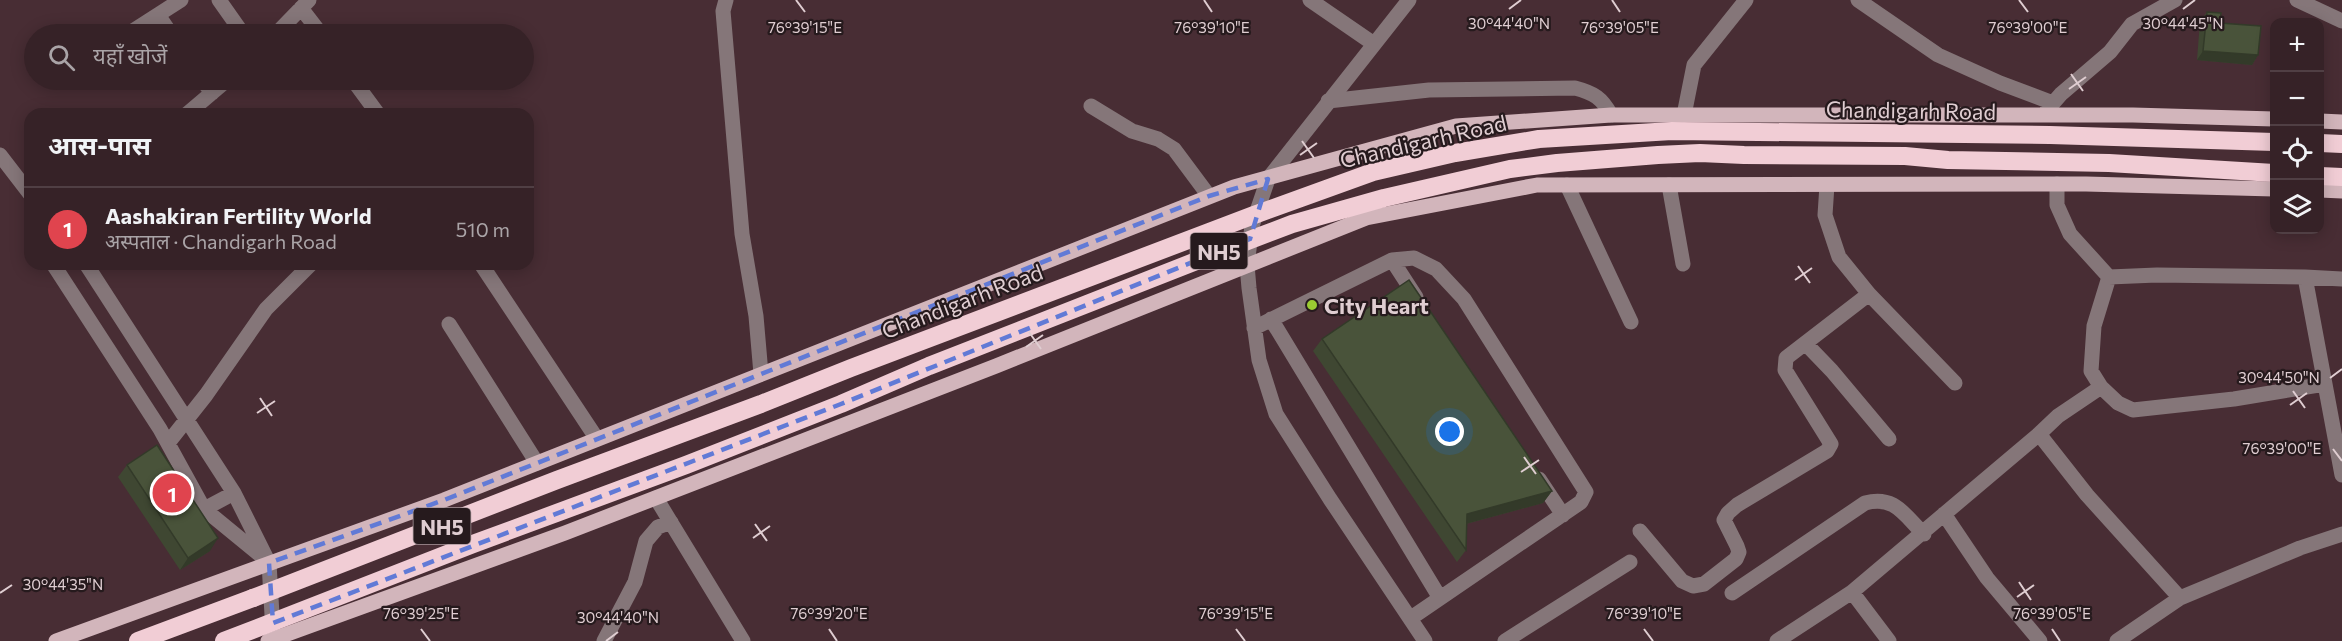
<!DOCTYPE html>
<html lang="hi">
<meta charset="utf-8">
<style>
:root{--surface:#362227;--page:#3d2a2f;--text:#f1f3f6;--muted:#aaa4a7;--line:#503f44;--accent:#8bbbb9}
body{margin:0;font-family:Commissioner,"Noto Sans Devanagari",sans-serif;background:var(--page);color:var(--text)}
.controls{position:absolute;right:18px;top:18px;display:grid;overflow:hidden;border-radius:12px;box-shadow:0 3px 15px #0003}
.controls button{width:54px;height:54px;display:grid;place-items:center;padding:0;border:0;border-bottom:2px solid var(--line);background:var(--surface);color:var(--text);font:30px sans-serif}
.you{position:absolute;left:1450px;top:432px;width:21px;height:21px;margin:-15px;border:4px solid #fff;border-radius:50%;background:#1a73e8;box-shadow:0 0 0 9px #1a73e833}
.badge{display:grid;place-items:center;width:39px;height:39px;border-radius:50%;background:var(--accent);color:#fff;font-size:20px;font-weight:700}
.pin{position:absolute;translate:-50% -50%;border:3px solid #fff;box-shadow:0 2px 6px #0006}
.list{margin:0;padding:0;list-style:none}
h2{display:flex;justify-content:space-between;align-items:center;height:78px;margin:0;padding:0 24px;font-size:26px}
h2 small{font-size:20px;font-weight:400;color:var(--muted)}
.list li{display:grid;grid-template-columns:39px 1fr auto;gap:18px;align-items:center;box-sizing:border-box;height:84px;padding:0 24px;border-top:2px solid var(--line)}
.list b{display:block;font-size:22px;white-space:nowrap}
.list p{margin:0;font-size:20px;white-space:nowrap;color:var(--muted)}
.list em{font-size:20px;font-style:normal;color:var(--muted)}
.icon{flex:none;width:33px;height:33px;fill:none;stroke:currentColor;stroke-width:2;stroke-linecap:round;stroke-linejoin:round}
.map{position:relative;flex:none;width:2342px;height:641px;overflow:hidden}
.search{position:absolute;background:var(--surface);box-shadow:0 3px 15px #0003;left:24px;top:24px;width:510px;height:66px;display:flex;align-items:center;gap:15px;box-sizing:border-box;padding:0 21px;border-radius:33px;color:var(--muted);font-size:22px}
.panel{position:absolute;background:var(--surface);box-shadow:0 3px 15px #0003;left:24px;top:108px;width:510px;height:162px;border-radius:18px}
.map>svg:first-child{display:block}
</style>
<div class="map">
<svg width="2342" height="641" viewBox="0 0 2342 641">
<rect width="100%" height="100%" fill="#482d34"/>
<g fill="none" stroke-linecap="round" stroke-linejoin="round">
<!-- minor -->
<path stroke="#857679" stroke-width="15" d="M219,0l24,34
M726,0l-3,11 19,223 14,82 5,58
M1310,0l64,44
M1409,0l-141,179 -16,47 -5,39 2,23 10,72 17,54 54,85 95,142
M1858,0l80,55 62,28 53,20
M2297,0l45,21
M301,8l20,26
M158,15l13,19
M128,34l53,-34
M276,34l33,-34
M202,80l10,13
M353,80l25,34
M1328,101l101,-11 146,-2c19,5 27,10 36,27
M1091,106l41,25 26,8 16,10 35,47
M2047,110l14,-16 49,-42 22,-28 43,-24
M187,114l40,-34
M1684,115l10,-50 52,-65
M0,155l30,39
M2057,184v21l13,29 39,43 48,-2 148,2
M1567,185l64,137
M1669,185l14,79
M1827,185l-2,30 14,42 30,37 86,89
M1392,260l22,-2 22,11 28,30 122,193 -5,10 -170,116
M53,264l107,165 44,80 61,50
M86,264l148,229 35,70 4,69
M481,264l116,175
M2109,277l-15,49 -3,45 10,16 17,16 15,7 101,-11 91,-15
M2342,279l-37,-2 37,198
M1271,319l169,279
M449,324l88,139
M1254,328l138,-68 24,37
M1806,344l26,27 57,68
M2101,387l-43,29 -19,18 48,61 93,103 120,-50 42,-14
M168,443l38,-48 60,-86 45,-45
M1539,479l24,36
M656,498l87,143
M204,509l30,-16
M1944,514l43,64 53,63
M1640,531l42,50 11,5 11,-2 32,-25 3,-7 -2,-6 -13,-26 4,-7 9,-8 90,-54 4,-7 -46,-74 1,-12 83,-64
M1852,592l37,49
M1732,593l133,-90c30,-8 39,12 59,31
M604,641l31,-59 11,-41 12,-14 13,-5
M1505,641l125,-79
M1777,641l75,-49 187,-158
M2117,641l63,-43"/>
<!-- major -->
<path stroke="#d2b5bb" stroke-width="15" d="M2320,121l22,1
M2320,190l22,1
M56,641l388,-141 790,-313 222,-61 155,-11h522l141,4
M268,641l297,-108 431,-167 370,-148 171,-33 549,-1 188,5"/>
<!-- highway -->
<path stroke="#f1cdd5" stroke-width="18" d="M2320,143l22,1
M2320,176l22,1
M138,641l115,-43"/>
<!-- highway-bridge -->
<path stroke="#f1cdd5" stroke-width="18" d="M253,598l304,-118 204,-76 90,-36 403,-153 119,-43 82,-19 84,-14 133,-8 378,4 224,7
M224,641l249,-97 213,-79 155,-61 88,-38 326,-128 37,-14 92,-26 126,-29 47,-6 101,-8 42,-2 44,2 161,1 43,4 161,3 165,10"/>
</g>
<!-- wall -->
<path fill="#3f4732" d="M2207,12l51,43 -6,10 -55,-5 3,-39z
M1322,339l230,152 -9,12 -77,21v26l-9,12 -144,-211z
M127,465l83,86 -30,19 -62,-93z"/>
<!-- shaded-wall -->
<path fill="#333a29" d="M2203,51l55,4 -6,10 -55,-5z
M1552,491l-9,12 -85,23 9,-12z
M218,538l-8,13 -30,19 8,-12z"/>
<!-- building -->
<path fill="#49533a" stroke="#333a29" stroke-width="1.5" d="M2207,12l14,1 -1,10 41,3 -3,29 -55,-4z
M1409,280l143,211 -85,23 -1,36 -144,-211z
M157,445l61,93 -30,20 -61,-93z"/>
<!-- marked area -->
<path fill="none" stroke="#617ad6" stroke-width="4.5" stroke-dasharray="12 8" stroke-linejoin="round" d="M1268,179l-18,60 -409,165 -568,219 -4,-60 175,-63 765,-304z"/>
<!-- ticks -->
<path fill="none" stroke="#dfcdd1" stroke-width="2" d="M796,0l9,12M1204,0l8,12M1612,0l8,12M2019,0l9,12M1509,9l12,-9M2183,9l12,-9M2071,74l12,17M2069,89l17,-12M1302,141l12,17M1300,155l17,-12M1798,266l12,17M1795,280l17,-12M1029,332l12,17M1026,347l17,-12M2330,378l12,-9M2293,391l12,17M260,398l12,18M2290,405l17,-12M257,413l18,-12M2333,449l9,12M1524,457l12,17M1521,472l18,-12M755,524l12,17M753,538l17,-12M2019,582l12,18M0,593l12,-8M2017,597l17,-12M421,629l9,12M829,629l8,12M1236,629l9,12M1644,629l9,12M2052,629l8,12M606,641l12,-9"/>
<!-- markers -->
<circle fill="#9bcb32" stroke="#261a1d" stroke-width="2" cx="1312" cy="305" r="6"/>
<g text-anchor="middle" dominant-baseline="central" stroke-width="4.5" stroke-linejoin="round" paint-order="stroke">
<!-- shield labels -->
<g fill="#261a1d" stroke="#a8979b" stroke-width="1.5">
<rect x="1190.5" y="233" width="57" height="36" rx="4.5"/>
<rect x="413.5" y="508" width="57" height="36" rx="4.5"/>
</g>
<g font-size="21" font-weight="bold" fill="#dfcdd1">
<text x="1219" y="251">NH5</text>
<text x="442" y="526">NH5</text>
</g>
<!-- street labels -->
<g font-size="22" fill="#dfcdd1" stroke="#261a1d">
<text transform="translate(1911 110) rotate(1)">Chandigarh Road</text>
<text transform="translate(1423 141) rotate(-13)">Chandigarh Road</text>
<text transform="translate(962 301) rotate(-21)">Chandigarh Road</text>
</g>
<!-- poi labels -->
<g font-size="22" font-weight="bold" fill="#dfcdd1" stroke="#261a1d" text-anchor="start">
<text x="1324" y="305">City Heart</text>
</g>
</g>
<g font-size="15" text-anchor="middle" fill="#dfcdd1" stroke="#261a1d" stroke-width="4.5" stroke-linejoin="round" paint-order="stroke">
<text x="1509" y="29">30°44'40"N</text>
<text x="2183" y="29">30°44'45"N</text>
<text x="805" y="33">76°39'15"E</text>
<text x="1212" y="33">76°39'10"E</text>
<text x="1620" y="33">76°39'05"E</text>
<text x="2028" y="33">76°39'00"E</text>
<text x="2279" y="383">30°44'50"N</text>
<text x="2282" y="454">76°39'00"E</text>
<text x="63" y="590">30°44'35"N</text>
<text x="421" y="619">76°39'25"E</text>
<text x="829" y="619">76°39'20"E</text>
<text x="1236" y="619">76°39'15"E</text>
<text x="1644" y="619">76°39'10"E</text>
<text x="2052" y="619">76°39'05"E</text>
<text x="618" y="623">30°44'40"N</text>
</g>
</svg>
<div class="controls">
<button>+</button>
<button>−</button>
<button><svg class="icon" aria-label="locate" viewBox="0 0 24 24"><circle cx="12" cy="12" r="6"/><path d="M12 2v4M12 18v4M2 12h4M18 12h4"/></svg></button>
<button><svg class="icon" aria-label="layers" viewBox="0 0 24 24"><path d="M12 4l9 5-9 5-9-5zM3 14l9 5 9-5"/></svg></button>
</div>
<div class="you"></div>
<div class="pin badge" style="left:172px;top:493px;background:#e0444e">1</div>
<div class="search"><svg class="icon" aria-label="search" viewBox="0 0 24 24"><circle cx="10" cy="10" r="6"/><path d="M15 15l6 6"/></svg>यहाँ खोजें</div>
<section class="panel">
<h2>आस-पास<small></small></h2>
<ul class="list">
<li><span class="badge" style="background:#e0444e">1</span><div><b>Aashakiran Fertility World</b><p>अस्पताल · Chandigarh Road</p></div><em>510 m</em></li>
</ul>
</section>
</div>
